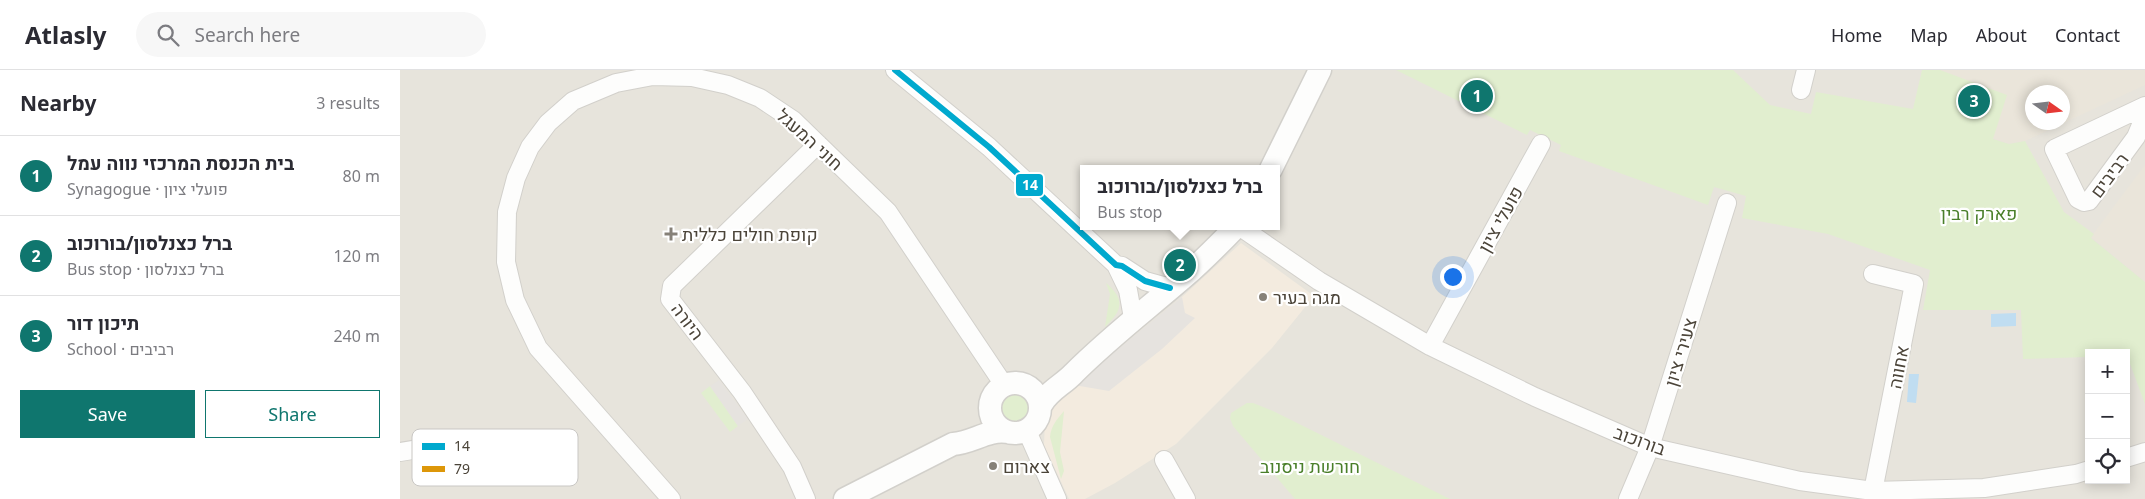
<!DOCTYPE html>
<meta charset="utf-8">
<style>
:root{--surface:#fff;--page:#f7f7f7;--text:#2b2b33;--muted:#7c7c81;--line:#e1e1e2;--accent:#0f766e}
body{margin:0;font-family:"Noto Sans",Heebo,sans-serif;background:var(--page);color:var(--text)}
.controls{position:absolute;right:15px;bottom:15px;display:grid;overflow:hidden;border-radius:0px;box-shadow:0 2px 12px #0003}
.controls button{width:45px;height:45px;display:grid;place-items:center;padding:0;border:0;border-bottom:1px solid var(--line);background:var(--surface);color:var(--text);font:25px sans-serif}
.compass{position:absolute;left:1625px;top:15px;width:45px;height:45px;border-radius:50%;background:var(--surface);box-shadow:0 2px 12px #0003;rotate:104deg}
.you{position:absolute;left:1052px;top:206px;width:18px;height:18px;margin:-12px;border:4px solid #fff;border-radius:50%;background:#1a73e8;box-shadow:0 0 0 8px #1a73e833}
.badge{display:grid;place-items:center;width:32px;height:32px;border-radius:50%;background:var(--accent);color:#fff;font-size:16px;font-weight:700}
.pin{position:absolute;translate:-50% -50%;border:2px solid #fff;box-shadow:0 1px 5px #0006}
.popup{position:absolute;left:680px;top:95px;width:200px;height:65px;box-sizing:border-box;display:grid;place-content:center;border-radius:0px;background:var(--surface);filter:drop-shadow(0 1px 4px #0005);font-size:16px;white-space:nowrap;color:var(--muted)}
.popup b{font-size:19px;color:var(--text)}
.popup::after{content:'';position:absolute;left:50%;top:100%;margin-left:-10px;border:10px solid transparent;border-top-color:var(--surface)}
.list{margin:0;padding:0;list-style:none}
h2{display:flex;justify-content:space-between;align-items:center;height:65px;margin:0;padding:0 20px;font-size:21px}
h2 small{font-size:16px;font-weight:400;color:var(--muted)}
.list li{display:grid;grid-template-columns:32px 1fr auto;gap:15px;align-items:center;box-sizing:border-box;height:80px;padding:0 20px;border-top:1px solid var(--line)}
.list b{display:block;font-size:19px;white-space:nowrap}
.list p{margin:0;font-size:16px;white-space:nowrap;color:var(--muted)}
.list em{font-size:16px;font-style:normal;color:var(--muted)}
.actions{display:flex;gap:10px;padding:15px 20px}
.actions a{flex:1;padding:11px 0;border:1px solid var(--accent);border-radius:0px;text-align:center;font-size:18px;color:var(--accent)}
.actions .main{background:var(--accent);color:#fff}
.icon{flex:none;width:28px;height:28px;fill:none;stroke:currentColor;stroke-width:2;stroke-linecap:round;stroke-linejoin:round}
.map{position:relative;flex:none;width:1745px;height:429px;overflow:hidden}
header{display:flex;align-items:center;gap:30px;box-sizing:border-box;height:70px;padding:0 25px;background:var(--surface);border-bottom:1px solid var(--line)}
header strong{font-size:24px}
nav{display:flex;gap:28px;margin-inline-start:auto;font-size:18px}
.search{width:350px;height:45px;background:var(--page);display:flex;align-items:center;gap:12px;box-sizing:border-box;padding:0 18px;border-radius:28px;color:var(--muted);font-size:19px}
main{display:flex}
aside{flex:1;background:var(--surface)}
.map>svg:first-child{display:block}
</style>
<header>
<strong>Atlasly</strong>
<div class="search"><svg class="icon" aria-label="search" viewBox="0 0 24 24"><circle cx="10" cy="10" r="6"/><path d="M15 15l6 6"/></svg>Search here</div>
<nav><a>Home</a><a>Map</a><a>About</a><a>Contact</a></nav>
</header>
<main>
<aside>
<h2>Nearby<small>3 results</small></h2>
<ul class="list">
<li><span class="badge">1</span><div><b>בית הכנסת המרכזי נווה עמל</b><p>Synagogue · פועלי ציון</p></div><em>80 m</em></li>
<li><span class="badge">2</span><div><b>ברל כצנלסון/בורוכוב</b><p>Bus stop · ברל כצנלסון</p></div><em>120 m</em></li>
<li><span class="badge">3</span><div><b>תיכון דור</b><p>School · רביבים</p></div><em>240 m</em></li>
</ul>
<div class="actions"><a class="main">Save</a><a>Share</a></div>
</aside>
<div class="map">
<svg width="1745" height="429" viewBox="0 0 1745 429">
<rect width="100%" height="100%" fill="#f4f2ee"/>
<!-- residential -->
<path fill="#e7e4dc" fill-rule="evenodd" d="M0,0h1745v429h-1745zM1632,22h30v30h-30zM684,99h192v57h-192zM1689,283h37v127h-37z"/>
<!-- commercial -->
<path fill="#f3ebdf" d="M841,173l73,53 -42,52 -96,96 -61,39 -30,16h-16l-25,-54 1,-25 4,-11 133,-112z"/>
<!-- education -->
<path fill="#eae5da" fill-rule="evenodd" d="M1522,0h223v15l-120,56 -16,3 -96,-35zM1632,22h30v30h-30z
M1745,95v117l-54,-45z"/>
<!-- green -->
<path fill="#e1eecf" d="M996,0h337l37,35 41,9 5,-22 97,17 9,-39h18l67,25 -14,44 16,5 16,-3 39,71 30,22 -3,4 54,44v122l-19,-51h-37v4l-66,2 -2,-49h-98l7,-40 -102,-36 -86,-16 4,-22 -32,-9 -6,18 -149,-54 2,-6 -31,-15 -3,5z
M706,213c19,16 17,27 -1,44l5,-33z
M310,316l28,40 -8,6 -29,-39z
M602 338a15 15 0 1 1 30 0a15 15 0 1 1-30 0Z
M847,333h6l20,8 177,88h-155l-62,-73 -3,-8 1,-5z
M664,341l-4,41 4,19 -3,8 -11,-42c1,-11 7,-18 14,-26z"/>
<!-- parking -->
<path fill="#e6e3df" d="M782,227l3,16 10,5 -33,31 -53,42 -35,-6z
M319,310l29,39 -10,7 -28,-40z"/>
<!-- water -->
<path fill="#c0ddf1" d="M1616,243v13l-25,1v-13z
M1509,304h10l-3,29 -9,-1z"/>
<g fill="none" stroke-linecap="round" stroke-linejoin="round">
<!-- minor casing -->
<g stroke="#d2d0cb" stroke-width="20">
<path id="minor" d="M495,0l94,77 127,118 6,1 23,15 25,7
M1401,20l5,-20
M1740,39l1,16 -5,12 -47,64 -5,1 -6,-3 -24,-50 91,-43
M839,156l80,55 111,65 105,51 115,50 150,34 73,10 111,-3 92,-14 13,-4
M716,195l12,25 5,28
M1030,276l111,-202
M627,361l30,68
M0,382l73,-12
M1726,388l19,-6
M764,390l22,39
M1473,421l41,-207 -41,-10
M271,429l-133,-151 -23,-48 -9,-38 1,-50 9,-34 14,-31 18,-24 25,-22 43,-18 37,-7 39,1 36,8 32,13 33,22 95,92 116,173
M406,429l-14,-32 -50,-75 -72,-93 2,-13 146,-142
M1228,429l22,-52 77,-244"/>
</g>
<!-- tertiary casing -->
<g stroke="#d2d0cb" stroke-width="25">
<path id="tertiary" d="M871,99l49,-99
M590 338a25 25 0 1 1 50 0a25 25 0 1 1-50 0Z
M641,335c8,-15 22,-20 33,-32 35,-35 73,-64 110,-96 19,-16 36,-34 53,-51
M445,429l108,-55c19,-1 35,-15 54,-12"/>
</g>
<!-- minor -->
<use href="#minor" stroke="#fdfdfc" stroke-width="18"/>
<!-- tertiary -->
<use href="#tertiary" stroke="#fdfdfc" stroke-width="22"/>
<!-- bus-1 casing -->
<g stroke="#fff" stroke-width="10">
<path id="bus-1" d="M495,0l94,77 127,118 6,1 23,15 25,7"/>
</g>
<!-- bus-1 -->
<use href="#bus-1" stroke="#00a9ce" stroke-width="6"/>
</g>
<!-- markers -->
<g fill="#868178" stroke="#fff" stroke-width="2">
<path d="M268.5 156.5h5v5h5v5h-5v5h-5v-5h-5v-5h5z"/>
<circle cx="863" cy="227" r="5"/>
<circle cx="593" cy="396" r="5"/>
</g>
<g text-anchor="middle" dominant-baseline="central" stroke-width="4.5" stroke-linejoin="round" paint-order="stroke">
<!-- street labels -->
<g font-size="18" fill="#4b4439" stroke="#fff">
<text transform="translate(410 69) rotate(42)">חוני המעגל</text>
<text transform="translate(1709 105) rotate(-53)">רביבים</text>
<text transform="translate(1100 149) rotate(-61)">פועלי ציון</text>
<text transform="translate(288 251) rotate(53)">היורה</text>
<text transform="translate(1280 282) rotate(-73)">צעירי ציון</text>
<text transform="translate(1498 297) rotate(-79)">אחווה</text>
<text transform="translate(1240 370) rotate(20)">בורוכוב</text>
</g>
<!-- park labels -->
<g font-size="18" fill="#4a7f2a" stroke="#fff">
<text x="1579" y="143">פארק רבין</text>
<text x="910" y="396">חורשת ניסנוב</text>
</g>
<!-- poi labels -->
<g font-size="18" fill="#4b4439" stroke="#fff" text-anchor="start">
<text x="282" y="164">קופת חולים כללית</text>
<text x="873" y="227">מגה בעיר</text>
<text x="603" y="396">צארום</text>
</g>
</g>
<!-- legend -->
<rect x="12" y="359" width="166" height="57" rx="8" fill="#fff" stroke="#c9c7c4" stroke-width="1"/>
<rect x="22" y="373" width="23" height="7" fill="#00a9ce"/>
<rect x="22" y="396" width="23" height="6" fill="#dd9709"/>
<g font-size="14" fill="#4b4439">
<text x="54" y="381">14</text>
<text x="54" y="404">79</text>
</g>
<rect stroke="#fff" stroke-width="2" x="615" y="103" width="29" height="24" rx="5" fill="#00a9ce"/>
<g font-size="14" text-anchor="middle" font-weight="bold" fill="#fff">
<text x="630" y="120">14</text>
</g>
</svg>
<div class="controls">
<button>+</button>
<button>−</button>
<button><svg class="icon" aria-label="locate" viewBox="0 0 24 24"><circle cx="12" cy="12" r="6"/><path d="M12 2v4M12 18v4M2 12h4M18 12h4"/></svg></button>
</div>
<svg class="compass" viewBox="-18 -18 36 36"><path d="M0-13l5 13h-10z" fill="#e53935"/><path d="M0 13l5-13h-10z" fill="#7c7c81"/></svg>
<div class="you"></div>
<div class="pin badge" style="left:1077px;top:26px">1</div>
<div class="pin badge" style="left:780px;top:195px">2</div>
<div class="popup"><b>ברל כצנלסון/בורוכוב</b>Bus stop</div>
<div class="pin badge" style="left:1574px;top:31px">3</div>
</div>
</main>
